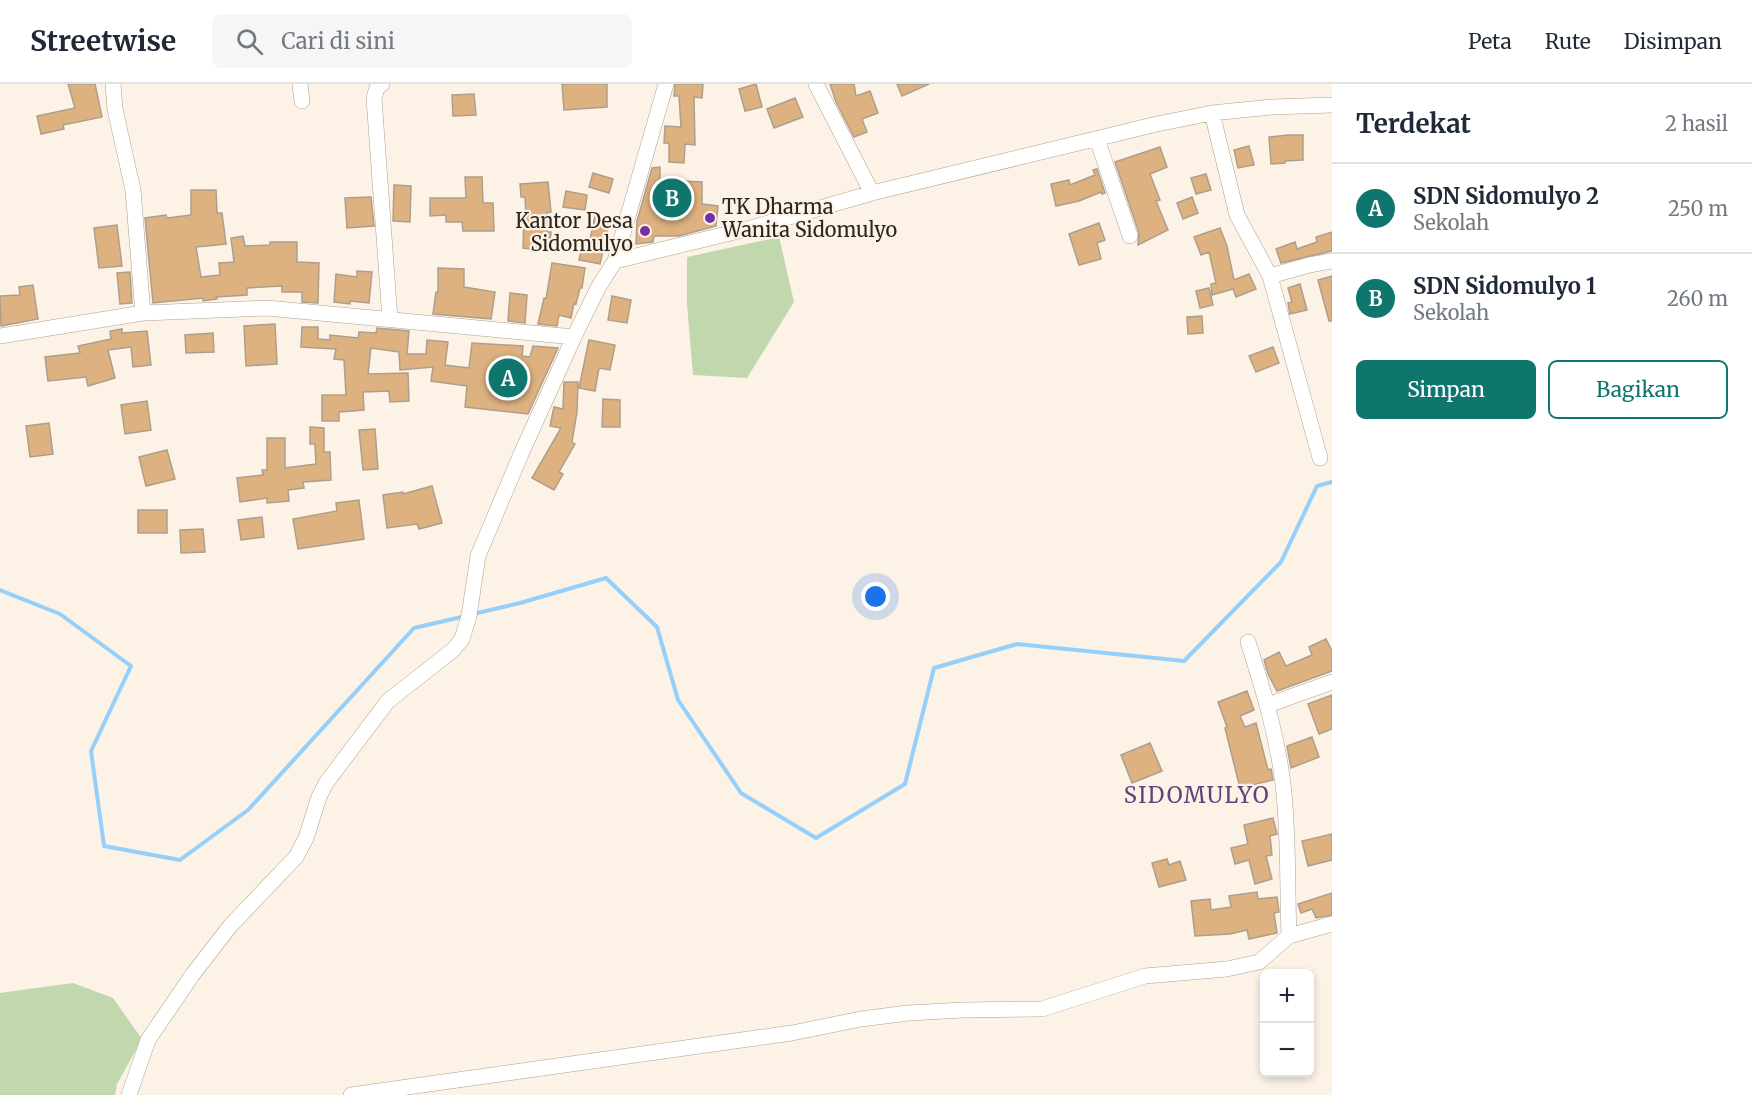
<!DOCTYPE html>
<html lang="id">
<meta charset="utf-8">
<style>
:root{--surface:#fff;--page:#f6f6f7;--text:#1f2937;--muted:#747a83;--line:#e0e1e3;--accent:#0f766e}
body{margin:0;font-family:Merriweather,serif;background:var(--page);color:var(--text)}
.controls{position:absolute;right:18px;bottom:18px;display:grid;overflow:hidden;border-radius:9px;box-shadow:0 3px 9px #0003}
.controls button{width:54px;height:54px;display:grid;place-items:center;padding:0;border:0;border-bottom:2px solid var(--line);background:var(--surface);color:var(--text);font:30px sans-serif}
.you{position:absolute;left:876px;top:513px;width:21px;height:21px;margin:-15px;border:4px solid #fff;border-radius:50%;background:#1a73e8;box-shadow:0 0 0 9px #1a73e833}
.badge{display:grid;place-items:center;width:39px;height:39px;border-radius:50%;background:var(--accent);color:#fff;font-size:20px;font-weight:700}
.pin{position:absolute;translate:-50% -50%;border:3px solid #fff;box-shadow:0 2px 6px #0006}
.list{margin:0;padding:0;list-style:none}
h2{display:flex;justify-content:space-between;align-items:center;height:78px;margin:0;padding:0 24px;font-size:26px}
h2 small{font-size:20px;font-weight:400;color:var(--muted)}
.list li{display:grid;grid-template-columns:39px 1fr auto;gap:18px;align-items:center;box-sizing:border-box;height:90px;padding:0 24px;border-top:2px solid var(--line)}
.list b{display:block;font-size:22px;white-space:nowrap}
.list p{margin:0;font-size:20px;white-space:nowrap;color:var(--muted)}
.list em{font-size:20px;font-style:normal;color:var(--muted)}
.actions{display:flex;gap:12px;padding:18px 24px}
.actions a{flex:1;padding:14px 0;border:2px solid var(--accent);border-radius:9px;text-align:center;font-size:21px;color:var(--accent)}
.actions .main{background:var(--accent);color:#fff}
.icon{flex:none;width:33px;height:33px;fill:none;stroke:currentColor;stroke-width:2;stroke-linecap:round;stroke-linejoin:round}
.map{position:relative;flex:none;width:1332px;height:1011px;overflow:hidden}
header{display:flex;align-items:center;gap:36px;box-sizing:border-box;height:84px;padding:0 30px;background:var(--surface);border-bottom:2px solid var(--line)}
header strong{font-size:28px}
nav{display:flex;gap:33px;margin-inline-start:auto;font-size:21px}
.search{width:420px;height:54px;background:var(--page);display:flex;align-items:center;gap:15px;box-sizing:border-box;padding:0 21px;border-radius:9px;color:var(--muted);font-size:22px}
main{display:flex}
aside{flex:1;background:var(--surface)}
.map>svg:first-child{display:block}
</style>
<header>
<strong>Streetwise</strong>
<div class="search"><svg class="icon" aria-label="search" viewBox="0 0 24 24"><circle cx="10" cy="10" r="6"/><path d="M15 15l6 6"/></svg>Cari di sini</div>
<nav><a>Peta</a><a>Rute</a><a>Disimpan</a></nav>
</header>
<main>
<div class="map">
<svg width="1332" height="1011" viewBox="0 0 1332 1011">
<rect width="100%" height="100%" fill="#fcf2e6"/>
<!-- green -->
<path fill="#c1d7ae" d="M779,153l15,65 -47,76 -54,-3 -6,-71v-47z
M73,899l40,15 29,41 -25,45 -2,11h-115v-102z"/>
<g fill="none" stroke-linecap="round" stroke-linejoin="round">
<!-- stream -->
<path stroke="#96cff9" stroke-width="4" d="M0,506l60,24 71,52 -40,85 13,95 76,14 68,-50 166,-182 52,-12
M473,530l47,-11 86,-25 51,49 21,73 63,93 75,45 89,-54 29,-116 83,-24 167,17 97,-99 36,-76 15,-4"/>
</g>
<!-- building -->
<path fill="#ddb280" stroke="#ae9e8c" stroke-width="1.5" d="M68,0h27l7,33 -39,8 1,4 -23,5 -4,-18 38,-8z
M562,0h45v23l-43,3z
M675,0h28l-1,14 -8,-1 1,48 -10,-1 -1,19 -15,-1v-19h-5l1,-17 16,1 -2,-31h-5z
M756,0l6,23 -17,4 -6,-22z
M830,0h24l2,12 14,-5 8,22 -16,6 5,13 -13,5 -18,-35z
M897,0h32l-27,12z
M474,10l2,21 -23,1 -1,-21z
M795,14l8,19 -29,11 -7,-19z
M1288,51h15v25l-18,1v2l-14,1 -2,-27z
M1249,62l5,19 -16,3 -4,-18z
M1160,63l7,20 -17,7 10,26 -4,1 12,29 -30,15 1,-12 -24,-71z
M660,83v13l42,2v22l16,2 -2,20 -37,10h-25l-1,6 -17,2 1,-23 15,-53z
M1097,85l8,24 -3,1 -1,-2 -22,9 -23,5 -5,-22 18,-4 1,5 25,-10 -2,-5z
M593,89l20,6 -4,14 -20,-6z
M1206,90l5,16 -15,4 -5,-16z
M465,93h17l1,26h10l1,28h-31l-1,-9h-16v-7l-16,1v-18h36z
M548,98l3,30 -4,1v19h4l-2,19 -26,-3 1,-32h2l-1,-19h-4l-1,-13z
M394,101l17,1 -1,36 -17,-1z
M191,106h25l1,23h5l4,31 -30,3 5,30 19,-2 -1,-12 15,-1 -3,-24 12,-2 2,10 25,-1v-3h27v20l22,1 -1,40 -16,-1v-10h-20v-6l-35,2v7l-31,2 1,2 -14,2v-3l-50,5 -8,-85 21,-3 1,3 24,-3z
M566,107l21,4 -2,15 -22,-3z
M371,113l3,29 -27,2 -2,-30z
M1192,113l6,16 -15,6 -6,-16z
M595,132l15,3 -10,45 -21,-4 4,-17 6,1z
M1099,139l6,17 -8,3 4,16 -22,6 -10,-31z
M117,141l5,41 -23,2 -5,-40z
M1220,144l7,18 7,34 15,-6 7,15 -20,8 -3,-8 -21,6 -1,-11 5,-1 -7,-31 -8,3 -7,-18z
M1332,148v19l-51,12 -5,-14 19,-7 2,7 20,-7 -1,-5z
M552,179l33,5 -3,20h-2l-4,16 -2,-1 -3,15 -12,-3 -2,11 -19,-2 6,-26 2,1z
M438,184l26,1v18l31,5 -4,27 -58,-5 3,-22h2z
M357,187l15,1 -3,31 -19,-2v3l-16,-2 2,-28 21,3z
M130,188l2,31 -12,1 -3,-31z
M1332,192v45h-3l-11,-41z
M1300,200l7,26 -17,4 -2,-11 4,-1 -4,-14z
M33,201l5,34 -37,7 -1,-30 20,-1 -1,-8z
M1209,204l4,17 -13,3 -4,-17z
M510,209l17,2 -2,28 -17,-2z
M612,212l19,4 -4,23 -19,-3z
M1202,232l1,17 -15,1 -1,-17z
M275,240l2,40 -31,2 -2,-40z
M302,243h16v12l12,1v-5l28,3 1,-6 17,1 1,-5 32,3 -2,23h19l1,-14 21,2 -3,23 24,3 3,-25 51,3 -1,10 8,1 3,-11 25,2 -30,66 -63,-7 2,-21 -36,-5 2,-14 -33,3 -1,-18 -28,-4 -3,26 40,-1 1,28 -19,1 -1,-11 -26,1 1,18 -25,2v9h-17v-26h24l-2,-35 -10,-1 2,-10 -35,-2z
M122,245v4l25,-2 4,34 -18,2 -2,-20 -23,3 7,28 -27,8 -2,-9 -38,4 -3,-24 35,-4 -2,-7 33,-7 -1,-8z
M213,249l1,19 -28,1 -1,-18z
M589,256l26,5 -5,25 -11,-2 -4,23 -16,-3z
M1273,263l6,16 -23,9 -7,-16z
M564,298h14l-1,30 -5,30 3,2 -16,28 4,2 -9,16 -22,-12 29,-50 -11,-2 4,-19 9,2z
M603,315l17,1v27h-18z
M147,317l4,29 -26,4 -4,-29z
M49,339l4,31 -23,3 -4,-31z
M310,343l14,1v24h6l1,28 -28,2 1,6 -16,2 1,11 -22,2v-5l-27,4 -3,-24 26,-3 -1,-5h5v-32h18v30l31,-4 -1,-20h-5z
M375,345l3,40 -15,1 -4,-40z
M167,366l8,29 -29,7 -7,-29z
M432,402l10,37 -23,6 -2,-5 -30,4 -4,-33 20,-3v2z
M359,416l5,39 -66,10 -5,-30 44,-8 -1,-8z
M138,426h29v23h-29z
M262,433l2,20 -23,3 -3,-20z
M203,445l2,23 -24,1 -1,-23z
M1326,555l6,12v20l-55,20 -9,-17 -4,-14 15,-8 7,14 26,-11 -3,-8z
M1247,607l7,19 -14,6 5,11 11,-4 12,47 3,-1 2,11 -33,8 -15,-60 2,-1 -9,-25z
M1332,611v34l-13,5 -11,-30z
M1312,653l7,20 -28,11 -4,-22z
M1150,659l12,28 -30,12 -11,-28z
M1273,734l4,16 -7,2 2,19 -6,1 6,23 -17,5 -6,-24 -14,4 -4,-16 17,-4 -4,-19z
M1332,750v26l-24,6 -6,-25z
M1167,775l2,6 11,-4 6,19 -27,7 -7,-24z
M1257,808l1,7 19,-2 2,15 -5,1 3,20 -28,6 -2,-9 -17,4 -35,2 -4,-35 19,-2 1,11 20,-3 -2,-11z
M1332,809v22l-16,3 -4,-9 -11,4 -3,-9z"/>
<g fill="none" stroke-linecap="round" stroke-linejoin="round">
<!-- minor casing -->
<g stroke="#b1a08e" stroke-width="16">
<path id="minor" d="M113,0l2,25 18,81 10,123
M300,0l2,17
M382,0l-5,4 -3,10 16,221
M816,0l56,109
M1212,29l25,102 33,61 50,182
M1097,55l33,97
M615,177l136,-33 121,-35 285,-69 55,-11 60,-6 60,-2
M1270,192l39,-11 23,-4
M0,252l143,-23 124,-5 307,29
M1248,558c15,47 29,93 35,142 6,50 4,102 6,152
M1268,621l64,-23
M129,1011l19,-55 45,-66 38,-49 65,-68 10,-19 13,-41 7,-14 62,-82 65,-51 9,-11 7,-23 9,-60 43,-102 53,-117 24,-49 17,-27 51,-177
M351,1011l441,-62 69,-14 47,-6 55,-3 79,-1 103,-33 82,-7 32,-7 30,-26 43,-12"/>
</g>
<!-- minor -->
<use href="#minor" stroke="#fff" stroke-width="15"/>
</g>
<!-- markers -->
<g fill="#7730a3" stroke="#fcf2e6" stroke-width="2">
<circle cx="710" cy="134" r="6"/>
<circle cx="645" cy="147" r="6"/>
</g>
<g text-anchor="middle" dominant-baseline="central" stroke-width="4.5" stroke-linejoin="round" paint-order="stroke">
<!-- poi labels -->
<g font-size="20" fill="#2c261f" stroke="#fcf2e6" text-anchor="start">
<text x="722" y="122">TK Dharma<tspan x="722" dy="23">Wanita Sidomulyo</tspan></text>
<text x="633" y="136" text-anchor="end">Kantor Desa<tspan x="633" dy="23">Sidomulyo</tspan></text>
</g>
<!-- quarter labels -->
<g font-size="22" letter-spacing="1.5" fill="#62417c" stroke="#fcf2e6">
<text x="1197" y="711">SIDOMULYO</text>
</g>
</g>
</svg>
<div class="controls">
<button>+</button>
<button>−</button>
</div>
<div class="you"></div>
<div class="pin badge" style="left:508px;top:294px">A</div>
<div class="pin badge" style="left:672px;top:114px">B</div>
</div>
<aside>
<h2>Terdekat<small>2 hasil</small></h2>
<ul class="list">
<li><span class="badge">A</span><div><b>SDN Sidomulyo 2</b><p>Sekolah</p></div><em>250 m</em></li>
<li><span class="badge">B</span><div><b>SDN Sidomulyo 1</b><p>Sekolah</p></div><em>260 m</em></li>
</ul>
<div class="actions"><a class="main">Simpan</a><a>Bagikan</a></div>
</aside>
</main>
